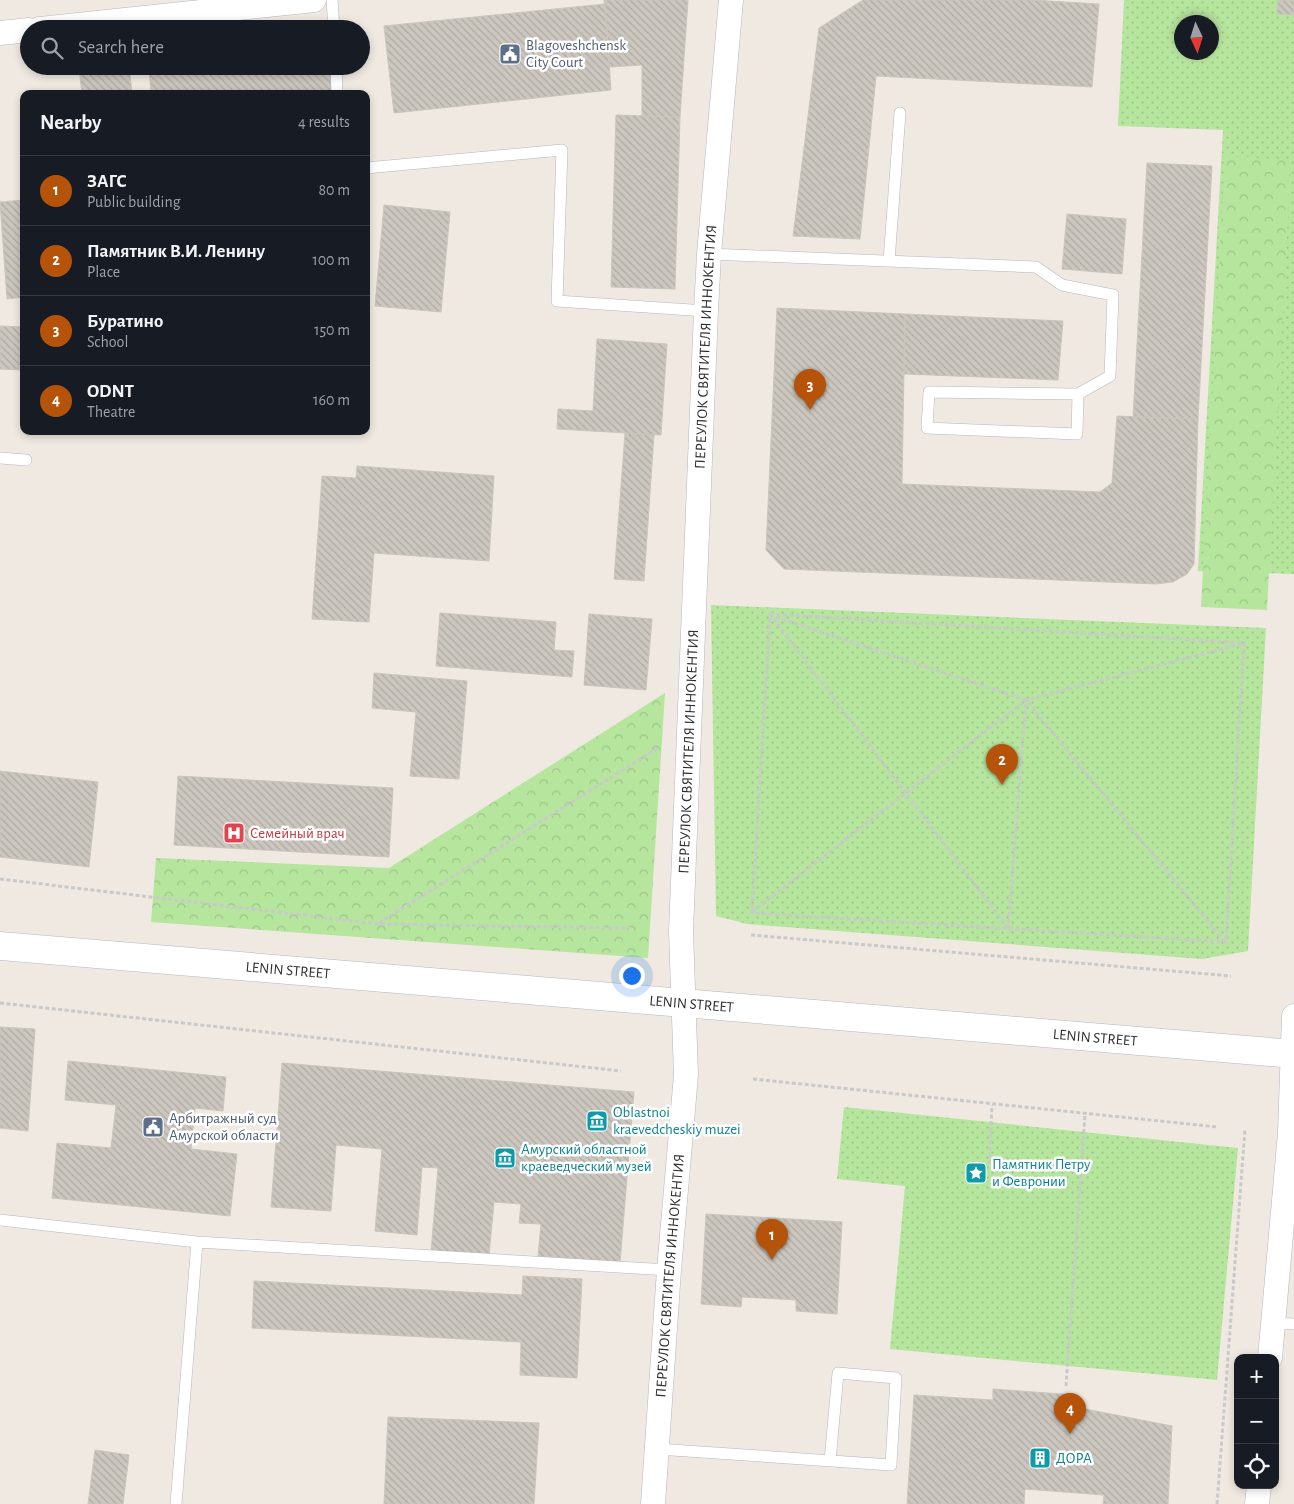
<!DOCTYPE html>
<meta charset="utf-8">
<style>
:root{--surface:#171b24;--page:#242831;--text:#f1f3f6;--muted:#9ea1a6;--line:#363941;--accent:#b45309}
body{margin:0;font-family:"Alegreya Sans",sans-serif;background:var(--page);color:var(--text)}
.controls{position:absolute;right:15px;bottom:15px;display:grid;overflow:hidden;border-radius:10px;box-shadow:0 2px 8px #0003}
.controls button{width:45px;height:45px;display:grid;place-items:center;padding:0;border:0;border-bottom:1px solid var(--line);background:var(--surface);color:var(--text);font:25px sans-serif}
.compass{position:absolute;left:1174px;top:15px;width:45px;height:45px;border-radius:50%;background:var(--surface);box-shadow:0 2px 8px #0003;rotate:176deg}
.you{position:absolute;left:631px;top:975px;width:18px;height:18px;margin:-12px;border:4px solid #fff;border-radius:50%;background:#1a73e8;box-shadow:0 0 0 8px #1a73e833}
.badge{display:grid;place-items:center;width:32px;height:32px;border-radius:50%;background:var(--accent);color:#fff;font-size:16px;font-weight:700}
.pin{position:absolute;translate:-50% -41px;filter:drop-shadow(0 1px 2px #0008)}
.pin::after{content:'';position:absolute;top:26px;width:18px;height:15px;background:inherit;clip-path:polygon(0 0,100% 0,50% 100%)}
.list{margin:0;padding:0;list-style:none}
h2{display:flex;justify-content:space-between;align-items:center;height:65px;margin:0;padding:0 20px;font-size:21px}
h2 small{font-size:16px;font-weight:400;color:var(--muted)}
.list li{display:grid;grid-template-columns:32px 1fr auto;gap:15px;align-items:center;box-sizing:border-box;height:70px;padding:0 20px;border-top:1px solid var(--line)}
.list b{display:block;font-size:19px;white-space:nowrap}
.list p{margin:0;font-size:16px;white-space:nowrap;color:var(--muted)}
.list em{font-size:16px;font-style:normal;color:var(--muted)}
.icon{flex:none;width:28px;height:28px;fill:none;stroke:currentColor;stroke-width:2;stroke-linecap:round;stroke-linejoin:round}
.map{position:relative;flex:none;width:1294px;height:1504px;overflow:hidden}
.search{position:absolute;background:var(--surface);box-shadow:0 2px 8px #0003;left:20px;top:20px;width:350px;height:55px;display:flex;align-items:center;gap:12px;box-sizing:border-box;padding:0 18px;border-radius:28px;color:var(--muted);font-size:19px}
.panel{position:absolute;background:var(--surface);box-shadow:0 2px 8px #0003;left:20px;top:90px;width:350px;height:345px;border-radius:10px}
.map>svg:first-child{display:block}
</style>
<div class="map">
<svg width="1294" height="1504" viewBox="0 0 1294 1504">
<defs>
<pattern id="grass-dots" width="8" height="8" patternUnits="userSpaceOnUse" patternTransform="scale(1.25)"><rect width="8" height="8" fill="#b6e59e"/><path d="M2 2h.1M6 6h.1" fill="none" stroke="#9dc588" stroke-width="1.8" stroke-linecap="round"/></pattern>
<pattern id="forest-crowns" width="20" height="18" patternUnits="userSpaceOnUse" patternTransform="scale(1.25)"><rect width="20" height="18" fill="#b6e59e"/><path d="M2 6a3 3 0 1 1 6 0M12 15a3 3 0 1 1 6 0" fill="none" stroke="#9dc588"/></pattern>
<pattern id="building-back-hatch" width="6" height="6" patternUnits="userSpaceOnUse" patternTransform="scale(1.25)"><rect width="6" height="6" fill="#cbc7bf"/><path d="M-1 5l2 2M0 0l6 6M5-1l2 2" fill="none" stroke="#afaba4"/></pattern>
</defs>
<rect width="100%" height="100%" fill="#efe9e1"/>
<!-- grass -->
<path fill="url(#grass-dots)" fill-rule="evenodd" d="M1124,0h170v574l-96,-3 25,-441 -105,-4zM1182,22h30v30h-30z
M711,605l555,23 -18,323 -46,8 -455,-35 -31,-8z
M844,1107l394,41 -21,232 -327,-31 15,-163 -68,-7z"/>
<!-- forest -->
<path fill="url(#forest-crowns)" d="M1225,156l66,4 -24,450 -66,-3z
M665,693l-17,265 -497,-36 5,-64 233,10z"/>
<!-- building -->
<path fill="url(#building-back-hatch)" stroke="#cbc5ba" d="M604,0h84l-8,117 -38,-1v-51l-32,2z
M863,0h169l67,4 -7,83 -216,-11 -16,163 -67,-3 26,-208z
M1278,0l16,1v14l-17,-1z
M605,4l6,86 -217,23 -10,-87z
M96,66h33l3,28h-50l-3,-26z
M149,66h188l2,28h-188z
M616,115l64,2 -5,172 -64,-2z
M1147,163l65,3 -14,253 -65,-2z
M24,200v97l-17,2 -7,-97z
M384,205l66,7 -9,100 -66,-6z
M1067,214l59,5 -4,55 -60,-5z
M777,308l128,6 -3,170 198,8 12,-9 5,-67 81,3 -4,145 -7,10 -14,8 -17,2 -372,-15 -18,-19z
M905,314l158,7 -5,59 -154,-6z
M0,326l24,1v43l-24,-1z
M597,339l70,5 -6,91 -104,-6 1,-20 35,2z
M625,433l29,2 -10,146 -30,-2z
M357,466l137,10 -5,85 -115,-8 -5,69 -57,-3 10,-143 34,2z
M440,613l116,9 -2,28 20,1 -2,26 -136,-11z
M589,614l63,5 -6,71 -62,-5z
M374,673l93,8 -8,98 -49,-3 6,-64 -44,-4z
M0,771l98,11 -9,85 -89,-10z
M178,776l215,12 -4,69 -215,-12z
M0,1027l35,2 -7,102 -28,-3z
M68,1061l158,16 -3,34 -28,-3 -4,41 46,5 -7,62 -178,-18 5,-55 54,5 5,-43 -51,-5z
M282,1063l352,29 -14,171 -82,-7 3,-32 -22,-1 2,-19 -27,-2 -5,54 -58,-4 7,-84 -16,-1 -5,68 -42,-4 7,-82 -46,-4 -5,66 -60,-4z
M706,1214l136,8 -5,92 -41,-3v-11l-54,-3 -1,10 -40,-3z
M523,1276l59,3 -5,99 -57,-3 1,-33 -269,-14 2,-47 268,14z
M993,1389l82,6v12l97,19 -4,78h-65l1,-9 -79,-6 -1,15h-117l7,-109 79,5z
M388,1417l151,6 -5,81h-150z
M95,1450l34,5 -6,49h-35z"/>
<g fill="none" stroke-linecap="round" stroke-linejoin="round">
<!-- lane casing -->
<g stroke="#b4b7c1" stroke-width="12">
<path id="lane" d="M332,0l2,29
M336,66l1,28
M366,168l196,-18 -5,151 149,10
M709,254l327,13 26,18 51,10 -3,81 -32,18 -1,40 -150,-6 2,-36 149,2
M889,261l11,-148
M0,458l26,2
M0,1220l197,22
M1273,1323l21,1
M657,1449l234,16 5,-87 -58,-5 -8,88
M176,1504l21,-262 472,28"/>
</g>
<!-- street casing -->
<g stroke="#b4b7c1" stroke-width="25">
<g id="street">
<path d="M40,29l274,-29"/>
<path d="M0,33l29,-3"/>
<path d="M1270,1358l20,-225 4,-117"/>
<path id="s1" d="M653,1504l16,-234 17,-195 -5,-144 25,-620 3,-57 22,-254"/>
<path d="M1257,1504l2,-19"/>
</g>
</g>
<!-- secondary casing -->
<g stroke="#b4b7c1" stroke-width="29">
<g id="secondary">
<path id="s2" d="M0,946l1294,108"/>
</g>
</g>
<!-- path -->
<path stroke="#c9c9c9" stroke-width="3" stroke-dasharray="4 2.5" stroke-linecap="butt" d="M770,614l474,29 -18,299 -474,-29z
M770,614l238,314
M776,617l250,83 199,242
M0,879l378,45 252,4
M752,912l274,-212 215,-56
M379,923l279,-175
M1008,929l18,-228
M751,935l480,41
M0,1003l621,68
M753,1079l465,48
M989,1164l3,-59
M1066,1386l19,-272
M1217,1504l28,-375"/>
<!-- lane -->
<use href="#lane" stroke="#fff" stroke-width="11"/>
<!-- street -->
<use href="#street" stroke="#fff" stroke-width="24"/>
<!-- secondary -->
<use href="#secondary" stroke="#fff" stroke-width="28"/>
</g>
<!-- icons -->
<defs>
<g id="civic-square" transform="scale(1.125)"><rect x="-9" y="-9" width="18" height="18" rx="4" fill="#5c6f8a" stroke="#fff"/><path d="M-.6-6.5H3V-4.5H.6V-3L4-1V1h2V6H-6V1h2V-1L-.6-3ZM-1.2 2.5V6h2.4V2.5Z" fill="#fff"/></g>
<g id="hospital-square" transform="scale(1.125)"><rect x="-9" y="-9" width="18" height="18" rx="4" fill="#e0444e" stroke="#fff"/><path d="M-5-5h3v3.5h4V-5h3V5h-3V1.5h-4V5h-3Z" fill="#fff"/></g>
<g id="museum-square" transform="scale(1.125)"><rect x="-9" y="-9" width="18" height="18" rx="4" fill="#0f9aa8" stroke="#fff"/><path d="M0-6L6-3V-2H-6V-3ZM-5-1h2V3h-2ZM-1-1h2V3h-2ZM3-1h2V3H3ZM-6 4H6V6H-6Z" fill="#fff"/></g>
<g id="sight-square" transform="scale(1.125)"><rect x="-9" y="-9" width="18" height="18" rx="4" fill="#0f9aa8" stroke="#fff"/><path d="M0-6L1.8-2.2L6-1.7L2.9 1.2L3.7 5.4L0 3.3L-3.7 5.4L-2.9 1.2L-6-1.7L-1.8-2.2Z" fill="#fff"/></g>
<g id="building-square" transform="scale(1.125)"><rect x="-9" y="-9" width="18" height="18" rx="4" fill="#0f9aa8" stroke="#fff"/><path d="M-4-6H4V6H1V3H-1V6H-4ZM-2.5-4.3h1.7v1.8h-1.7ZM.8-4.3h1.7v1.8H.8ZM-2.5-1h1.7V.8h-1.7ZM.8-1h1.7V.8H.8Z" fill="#fff"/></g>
</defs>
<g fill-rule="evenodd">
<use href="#civic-square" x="510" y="54"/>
<use href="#hospital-square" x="234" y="833"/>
<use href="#museum-square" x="597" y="1121"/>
<use href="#civic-square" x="153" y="1127"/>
<use href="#museum-square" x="505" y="1158"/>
<use href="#sight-square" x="976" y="1173"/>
<use href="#building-square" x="1040" y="1458"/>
</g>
<g text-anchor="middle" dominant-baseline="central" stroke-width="5" stroke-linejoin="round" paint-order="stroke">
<!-- service labels -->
<g font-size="15" fill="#4e5e75" stroke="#fff" text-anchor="start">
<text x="526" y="45">Blagoveshchensk<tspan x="526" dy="17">City Court</tspan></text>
<text x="169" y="1118">Арбитражный суд<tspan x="169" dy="17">Амурской области</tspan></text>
</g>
<!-- street labels -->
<g font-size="15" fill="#2e2e2e" stroke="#fff">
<text stroke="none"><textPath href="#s1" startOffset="1159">ПЕРЕУЛОК СВЯТИТЕЛЯ ИННОКЕНТИЯ</textPath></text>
<text stroke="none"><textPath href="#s1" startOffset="754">ПЕРЕУЛОК СВЯТИТЕЛЯ ИННОКЕНТИЯ</textPath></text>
<text stroke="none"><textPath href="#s2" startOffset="289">LENIN STREET</textPath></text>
<text stroke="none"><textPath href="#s2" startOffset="694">LENIN STREET</textPath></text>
<text stroke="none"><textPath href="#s2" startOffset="1099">LENIN STREET</textPath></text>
<text stroke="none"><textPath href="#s1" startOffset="229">ПЕРЕУЛОК СВЯТИТЕЛЯ ИННОКЕНТИЯ</textPath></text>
</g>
<!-- health labels -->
<g font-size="15" fill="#be3a42" stroke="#fff" text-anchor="start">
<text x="250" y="833">Семейный врач</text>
</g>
<!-- culture labels -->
<g font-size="15" fill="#0d838f" stroke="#fff" text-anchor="start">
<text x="613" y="1112">Oblastnoi<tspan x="613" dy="17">kraevedcheskiy muzei</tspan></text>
<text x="521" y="1149">Амурский областной<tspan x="521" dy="17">краеведческий музей</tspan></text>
<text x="992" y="1164">Памятник Петру<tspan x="992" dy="17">и Февронии</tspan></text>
<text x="1056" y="1458">ДОРА</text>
</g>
</g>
</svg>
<div class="controls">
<button>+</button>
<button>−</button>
<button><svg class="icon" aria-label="locate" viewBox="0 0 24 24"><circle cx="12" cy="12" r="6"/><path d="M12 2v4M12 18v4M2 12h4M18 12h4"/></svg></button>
</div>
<svg class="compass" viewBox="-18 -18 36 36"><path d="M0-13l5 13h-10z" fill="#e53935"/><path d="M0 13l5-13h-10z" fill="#9ea1a6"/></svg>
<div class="you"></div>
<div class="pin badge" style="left:772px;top:1260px">1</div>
<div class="pin badge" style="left:1002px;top:785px">2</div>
<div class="pin badge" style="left:810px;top:410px">3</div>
<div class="pin badge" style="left:1070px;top:1434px">4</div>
<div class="search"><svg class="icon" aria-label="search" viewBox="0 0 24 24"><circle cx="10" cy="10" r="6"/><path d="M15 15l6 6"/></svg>Search here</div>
<section class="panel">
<h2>Nearby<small>4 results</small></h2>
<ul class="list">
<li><span class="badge">1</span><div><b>ЗАГС</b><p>Public building</p></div><em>80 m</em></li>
<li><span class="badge">2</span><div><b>Памятник В.И. Ленину</b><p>Place</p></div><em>100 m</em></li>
<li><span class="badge">3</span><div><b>Буратино</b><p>School</p></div><em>150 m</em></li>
<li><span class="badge">4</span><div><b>ODNT</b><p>Theatre</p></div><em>160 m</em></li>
</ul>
</section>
</div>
